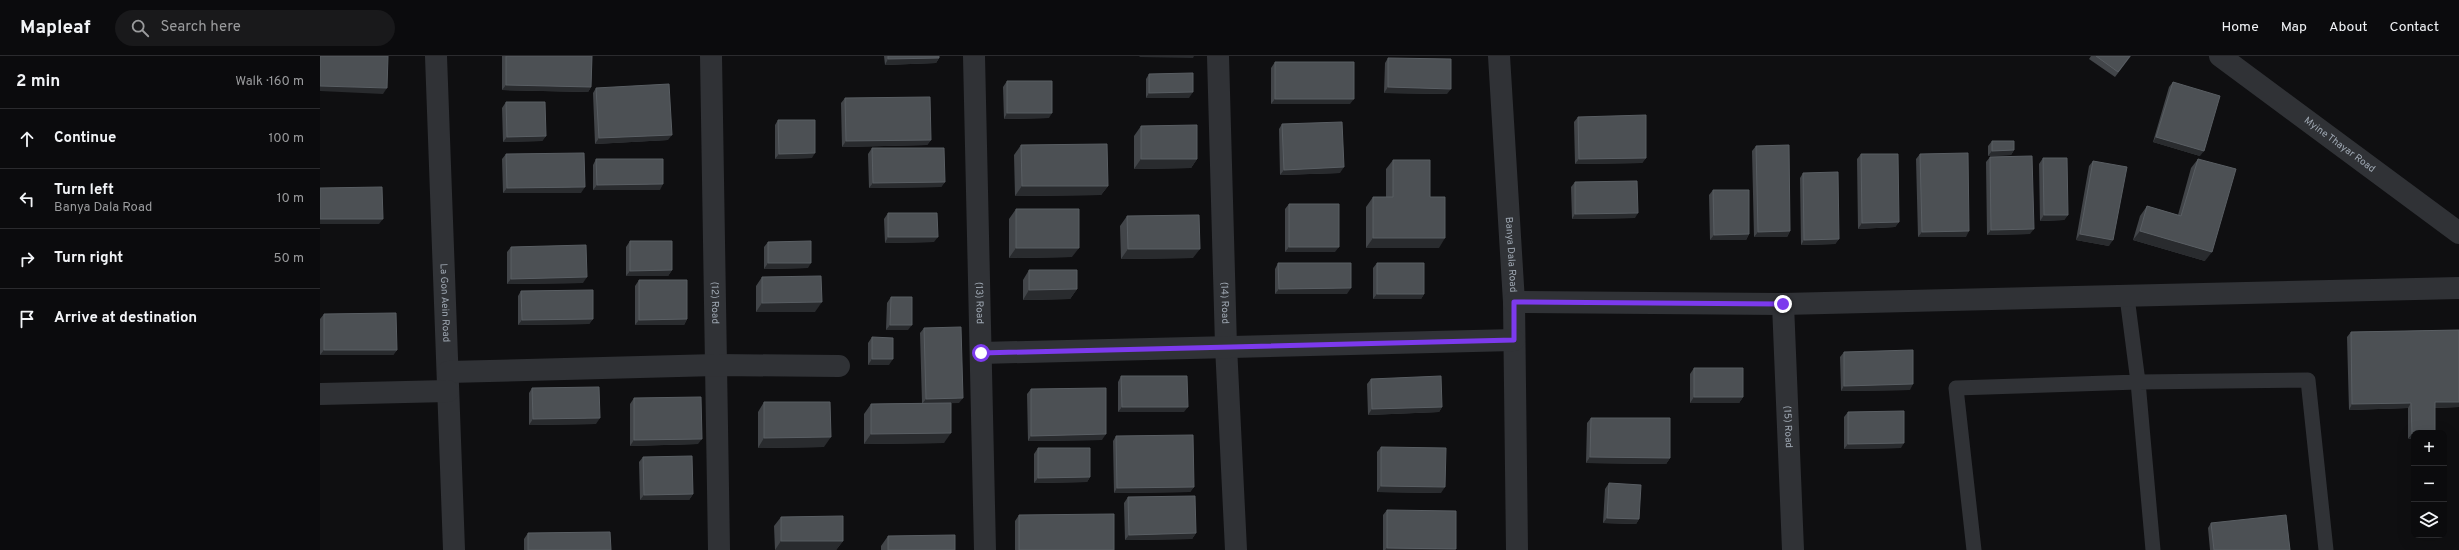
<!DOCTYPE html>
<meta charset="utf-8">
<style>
:root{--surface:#0b0b0d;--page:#19191b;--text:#f1f3f6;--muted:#9a9b9d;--line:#2b2b2e}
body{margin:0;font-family:Overpass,sans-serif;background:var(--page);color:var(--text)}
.controls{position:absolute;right:12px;bottom:12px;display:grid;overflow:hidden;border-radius:8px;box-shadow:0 4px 16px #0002}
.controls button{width:36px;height:36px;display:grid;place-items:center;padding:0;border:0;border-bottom:1px solid var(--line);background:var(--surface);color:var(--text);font:20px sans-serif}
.stop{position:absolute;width:12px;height:12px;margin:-9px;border:3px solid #7c3aed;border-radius:50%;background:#fff}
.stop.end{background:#7c3aed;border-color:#fff;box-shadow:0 1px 4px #0008}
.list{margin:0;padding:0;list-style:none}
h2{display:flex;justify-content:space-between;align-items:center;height:52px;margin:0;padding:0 16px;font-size:17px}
h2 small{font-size:13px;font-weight:400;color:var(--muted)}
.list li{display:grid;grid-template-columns:26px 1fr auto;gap:12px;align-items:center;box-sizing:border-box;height:60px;padding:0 16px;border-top:1px solid var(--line)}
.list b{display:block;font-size:15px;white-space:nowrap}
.list p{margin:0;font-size:13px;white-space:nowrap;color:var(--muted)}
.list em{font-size:13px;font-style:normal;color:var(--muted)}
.icon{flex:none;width:22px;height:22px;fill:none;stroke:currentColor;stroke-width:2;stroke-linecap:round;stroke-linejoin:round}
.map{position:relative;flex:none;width:2139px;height:494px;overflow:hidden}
header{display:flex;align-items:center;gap:24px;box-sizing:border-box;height:56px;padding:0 20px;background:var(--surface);border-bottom:1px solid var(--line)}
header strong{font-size:19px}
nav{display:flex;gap:22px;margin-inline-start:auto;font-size:14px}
.search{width:280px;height:36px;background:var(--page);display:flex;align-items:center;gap:10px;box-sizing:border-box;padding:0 14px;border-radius:22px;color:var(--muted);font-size:15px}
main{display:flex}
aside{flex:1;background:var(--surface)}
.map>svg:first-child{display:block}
</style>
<header>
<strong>Mapleaf</strong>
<div class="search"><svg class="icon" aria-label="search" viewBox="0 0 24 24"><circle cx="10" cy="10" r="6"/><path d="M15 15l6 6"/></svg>Search here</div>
<nav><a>Home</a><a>Map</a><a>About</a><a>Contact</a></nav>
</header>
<main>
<aside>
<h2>2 min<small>Walk · 160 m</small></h2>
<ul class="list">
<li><svg class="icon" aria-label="ahead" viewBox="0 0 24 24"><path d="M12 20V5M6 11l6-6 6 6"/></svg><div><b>Continue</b></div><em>100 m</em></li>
<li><svg class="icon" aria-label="left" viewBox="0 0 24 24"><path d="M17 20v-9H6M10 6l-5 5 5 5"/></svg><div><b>Turn left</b><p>Banya Dala Road</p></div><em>10 m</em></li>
<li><svg class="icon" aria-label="right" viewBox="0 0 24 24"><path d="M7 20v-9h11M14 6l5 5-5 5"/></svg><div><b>Turn right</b></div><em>50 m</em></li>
<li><svg class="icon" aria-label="arrive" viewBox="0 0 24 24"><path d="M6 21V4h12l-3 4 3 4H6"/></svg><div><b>Arrive at destination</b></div></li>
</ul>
</aside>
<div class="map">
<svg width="2139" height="494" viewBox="0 0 2139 494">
<rect width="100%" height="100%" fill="#0f0f11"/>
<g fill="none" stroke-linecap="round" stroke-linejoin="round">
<!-- lane -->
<path stroke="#303236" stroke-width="15" d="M1807,241l11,85 15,168
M1654,494l-18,-162 182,-6 170,-2 18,170"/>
<!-- street -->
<g stroke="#303236" stroke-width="22">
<path id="s1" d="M116,0l18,494"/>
<path id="s2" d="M391,0l8,494"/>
<path id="s3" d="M654,0l11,494"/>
<path id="s4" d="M898,0l8,290 10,204"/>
<path id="s5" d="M1179,0l15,246 3,248"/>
<path id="s6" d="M1900,0l239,177"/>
<path d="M1194,246l269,2 676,-16"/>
<path id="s7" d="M1463,248l10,246"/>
<path d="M661,297l533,-13"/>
<path d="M128,316l268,-7 123,1"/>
<path d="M0,338l128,-3"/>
</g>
</g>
<!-- wall -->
<path fill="#424549" d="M182,0h90l-1,31 -3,5 -86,-2z
M564,0h55v2l-3,5 -51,2z
M1771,0h40l-16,21 -26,-18z
M1068,2l59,36 -63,-1 1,-30z
M955,6l75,42h-79v-36z
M829,18l40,24h-43v-19z
M687,25l42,37 -45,1 -1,-32z
M1853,26l27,74 -47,-14 16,-55z
M276,32l72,52 -73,4 -2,-51z
M525,42l86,42 -4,5 -85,2 -1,-44z
M186,46l40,34 -4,5 -39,1 -1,-34z
M1258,61l68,41 -4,5 -67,1 -1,-42z
M458,64l34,38 -37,1v-34z
M962,68l58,49 -60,2 -1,-46z
M821,70l56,33 -6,9 -57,1v-33z
M1672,85l22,9 -3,5 -23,1v-10z
M701,89l87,41 -7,9 -86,1 -1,-41z
M1436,90l34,85 -3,6h-33l-2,-86z
M552,92l73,34 -4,5 -72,1 -1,-34z
M186,98l75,39h-78l-1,-34z
M1541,98l38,68 -4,5 -37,2 -1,-70z
M1600,98l46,83h-48l-2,-78z
M1670,101l40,77 -43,1 -1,-73z
M1723,102l25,57 -4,5 -24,1 -1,-57z
M276,103l64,31h-67v-25z
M1878,103l7,102 -72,-21 7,-24 7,-10 31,9 13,-47z
M1073,104l37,37 9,51h-73v-41l7,-10h13v-28z
M1773,105l16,85 -33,-6 13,-74z
M1483,117l36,66 -4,5 -34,1 -1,-67z
M1255,126l60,36 -63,1 -1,-32z
M1393,134l36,44 -3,6h-36l-1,-45z
M969,148l46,48h-50v-43z
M696,153l56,48 -63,1v-39z
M568,157l46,29 -49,1 -1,-24z
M807,160l66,42 -72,1 -1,-33z
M310,185l42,29 -4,6h-42v-29z
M448,186l40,26 -44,1v-22z
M191,191l72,36 -76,1v-32z
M958,207l69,31h-72v-25z
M1057,207l47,31 -3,5h-48v-31z
M709,214l48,19 -7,10 -47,1v-20z
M442,221l53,35h-59v-26z
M319,224l48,39 -3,6h-49v-39z
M201,235l72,28 -4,5 -71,1v-29z
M571,241l17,33h-22l1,-27z
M4,258l73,36 -4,5h-73v-36z
M604,272l35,75h-8l-7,40 -80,1v-30l7,-10 51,-1 -2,-70z
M2139,274v77l-24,1 -27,31v-31l-59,2 -2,-73 4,-5z
M552,281l17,28h-21v-22z
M1524,296l66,38 -69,1 -1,-34z
M1374,312l49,29 -4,6h-49v-29z
M801,320l63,36h-66v-30z
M1051,323l71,28 -3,5 -71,3 -1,-31z
M212,332l64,36 -67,1v-32z
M711,333l71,51 -74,1 -1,-47z
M314,342l64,46 -68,2v-42z
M444,346l60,45 -66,1v-36z
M1528,356l53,36 -57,1v-32z
M1271,362l79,40 -4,6 -80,-1 1,-40z
M796,380l78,51 -4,5 -76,1 -1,-52z
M1061,391l60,46 -64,-1v-40z
M718,392l52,29 -3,5 -53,1v-29z
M323,401l50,37 -4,6h-49l-1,-38z
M1289,427l30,36 -3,5 -33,-1 2,-34z
M808,441l68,36 -4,6 -67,1 -1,-37z
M1067,454l68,40h-72v-35z
M699,459l95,35h-99v-29z
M461,461l62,24 -7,9h-61l-1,-24z
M1891,467l79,27h-80l-2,-22z
M208,477l83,17h-87v-11z
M568,480l67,14h-74v-4z"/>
<!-- shaded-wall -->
<path fill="#292b2e" d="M820,0h54l-1,2 -54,-1z
M619,2l-3,5 -51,2 3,-6z
M186,29l85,2 -3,5 -86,-2z
M0,30l67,2 -4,6 -63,-3z
M1068,31l63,2 -4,5 -63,-1z
M873,36l-4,6h-43l3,-5z
M955,43h79l-4,5h-79z
M687,57h45l-3,5 -45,1z
M352,79l-4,5 -73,4 4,-6z
M226,80l-4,5 -39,1 4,-5z
M1836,81l48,14 -4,5 -47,-14z
M611,84l-4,5 -85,2 4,-6z
M1694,94l-3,5 -23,1 4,-5z
M495,97l-3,5 -37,1 4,-5z
M1326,102l-4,5 -67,1 4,-5z
M821,103h56l-6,9 -57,1z
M1024,111l-4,6 -60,2 4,-5z
M625,126l-4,5 -72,1 4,-5z
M343,128l-3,6h-67l4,-5z
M702,130h86l-7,9 -86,1z
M265,131l-4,6h-78l4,-5z
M1318,157l-3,5 -63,1 3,-5z
M1724,159h24l-4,5 -24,1z
M0,163h63l-4,5h-59z
M1579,166l-4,5 -37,2 4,-6z
M1714,173l-4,5 -43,1 4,-5z
M1470,175l-3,6h-33l4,-5z
M1649,175l-3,6h-48l4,-5z
M1820,175l72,21 -7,9 -72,-21z
M1429,178l-3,6h-36l4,-5z
M1760,178l33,6 -4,6 -33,-6z
M568,181h50l-4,5 -49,1z
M1053,182h72l-6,10h-73z
M1519,183l-4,5 -34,1 3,-5z
M969,191h50l-4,5h-50z
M696,192h63l-7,9 -63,1z
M808,193h72l-7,9 -72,1z
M448,207h43l-3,5 -44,1z
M352,214l-4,6h-42l4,-5z
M267,221l-4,6 -76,1 4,-5z
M1031,232l-4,6h-72l4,-5z
M757,233l-7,10 -47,1 6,-10z
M1057,238h47l-3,5h-48z
M502,246l-7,10h-59l6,-9z
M273,263l-4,5 -71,1 4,-5z
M367,263l-3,6h-49l4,-5z
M570,269h22l-4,5h-22z
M4,294h73l-4,5h-73z
M552,303h21l-4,6h-21z
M1593,328l-3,6 -69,1 3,-5z
M1374,341h49l-4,6h-49z
M643,342l-4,5 -37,1 4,-5z
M2115,346h24v5l-28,1z
M2091,347l-3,5 -59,2 3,-6z
M802,351h66l-4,5h-66z
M1122,351l-3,5 -71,3 4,-6z
M280,362l-4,6 -67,1 4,-6z
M631,377l-7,10 -80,1 7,-10z
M786,378l-4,6 -74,1 3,-5z
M2092,378h2v5h-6z
M511,381l-7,10 -66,1 6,-10z
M382,383l-4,5 -68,2 4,-6z
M1584,387l-3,5 -57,1 4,-5z
M1270,401l80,1 -4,6 -80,-1z
M770,421l-3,5 -53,1 4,-5z
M1061,430l64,1 -4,6 -64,-1z
M874,431l-4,5 -76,1 3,-5z
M373,438l-4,6h-49l4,-5z
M1287,462l32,1 -3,5 -33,-1z
M876,477l-4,6 -67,1 4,-5z
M461,485h62l-7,9h-61z
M1067,492l69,1 -1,1h-70z"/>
<!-- building -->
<path fill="#4c5054" stroke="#595e63" d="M0,0h68l-1,32 -67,-2z
M186,0h86l-1,31 -85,-2z
M568,0h51v2l-51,1z
M1776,0h34l-12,16z
M1068,2l63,1v30l-63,-2z
M955,6h79v37h-79z
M873,17v19l-44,1v-19z
M687,25h45v32h-45z
M1853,26l47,14 -16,55 -48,-14z
M349,28l3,51 -73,3 -3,-50z
M610,41l1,43 -85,1 -1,-43z
M186,46h39l1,34 -39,1z
M1326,59v43l-67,1 -1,-42z
M458,64h37v33l-36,1z
M1022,66l2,45 -60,3 -2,-46z
M877,69v34h-56v-33z
M1672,85h22v9l-22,1z
M787,88l1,42h-86l-1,-41z
M1469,89l1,86 -32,1 -2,-86z
M552,92h72l1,34 -72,1z
M264,97l1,34 -78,1 -1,-34z
M1648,97l1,78 -47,1 -2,-78z
M1541,98h37l1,68 -37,1z
M1712,100l2,73 -43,1 -1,-73z
M1723,102h24l1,57h-24z
M276,103h67v25l-66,1z
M1878,103l38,10 -24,83 -72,-21 7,-25 34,10z
M1073,104h37v37h15v41h-72v-41h20z
M1773,105l34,6 -14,73 -33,-6z
M1518,116l1,67 -35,1 -1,-67z
M1317,125l1,32 -63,1v-32z
M62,131l1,32h-63v-31z
M1393,134h36v44l-35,1z
M969,148h50v43h-50z
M696,153h63v39h-63z
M568,157h49l1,24h-50z
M879,159l1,34h-72l-1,-33z
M310,185h42v29l-42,1z
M491,185v22h-43v-21z
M266,189l1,32 -76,2v-32z
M958,207h73v25l-72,1z
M1057,207h47v31h-47z
M709,214h48v19l-48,1z
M501,220l1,26 -60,1v-26z
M319,224h48v39l-48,1z
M273,234v29l-71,1 -1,-29z
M571,241h21v28h-22z
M76,257l1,37h-73v-36z
M641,271l2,71 -37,1 -2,-71z
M2139,274v72h-24v31h-21v1h-2l-1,-31 -59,1 -1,-72z
M552,281l21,1v21h-21z
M1593,294v34l-69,2v-34z
M1374,312h49v29h-49z
M801,320h66l1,31h-66z
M1121,320l1,31 -70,2 -1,-30z
M279,331l1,31 -67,1 -1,-31z
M786,332v46l-75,2v-47z
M381,341l1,42 -68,1v-42z
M444,346h66l1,35 -67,1z
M631,347v30l-80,1v-30z
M1584,355v32l-56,1v-32z
M1271,362h79v40l-80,-1z
M873,379l1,52 -77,1 -1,-52z
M1061,391l65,1 -1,39 -64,-1z
M718,392h52v29l-52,1z
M372,400l1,38 -49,1 -1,-38z
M1289,427l32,2 -2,34 -32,-1z
M875,440l1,37 -67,2 -1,-38z
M1067,454l69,1v38l-69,-1z
M794,458v36h-95v-35z
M1966,459l4,35h-76l-3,-27z
M523,460v25h-62v-24z
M290,476l1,18h-83v-17z
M635,479v15h-67v-14z"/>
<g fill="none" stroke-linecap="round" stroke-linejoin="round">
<!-- route -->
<path stroke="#7c3aed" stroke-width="5" d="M661,297l533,-13v-38l269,2"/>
</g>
<g text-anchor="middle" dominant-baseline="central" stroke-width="4" stroke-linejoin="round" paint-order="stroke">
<!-- street labels -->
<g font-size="10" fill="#9fa8b3" stroke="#0a0b0c">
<text stroke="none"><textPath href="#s6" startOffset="149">Myine Thayar Road</textPath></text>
<text stroke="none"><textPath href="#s5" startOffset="199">Banya Dala Road</textPath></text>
<text stroke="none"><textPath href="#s1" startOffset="247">La Gon Aein Road</textPath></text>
<text stroke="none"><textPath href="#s2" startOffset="247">(12) Road</textPath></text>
<text stroke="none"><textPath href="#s3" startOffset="247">(13) Road</textPath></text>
<text stroke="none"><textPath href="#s4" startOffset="247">(14) Road</textPath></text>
<text stroke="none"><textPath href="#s7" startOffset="123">(15) Road</textPath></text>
</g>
</g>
</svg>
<div class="controls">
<button>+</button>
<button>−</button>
<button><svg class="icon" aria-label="layers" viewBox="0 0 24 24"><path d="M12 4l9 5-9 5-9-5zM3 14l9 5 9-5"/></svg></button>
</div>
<div class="stop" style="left:661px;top:297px"></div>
<div class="stop end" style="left:1463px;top:248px"></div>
</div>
</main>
